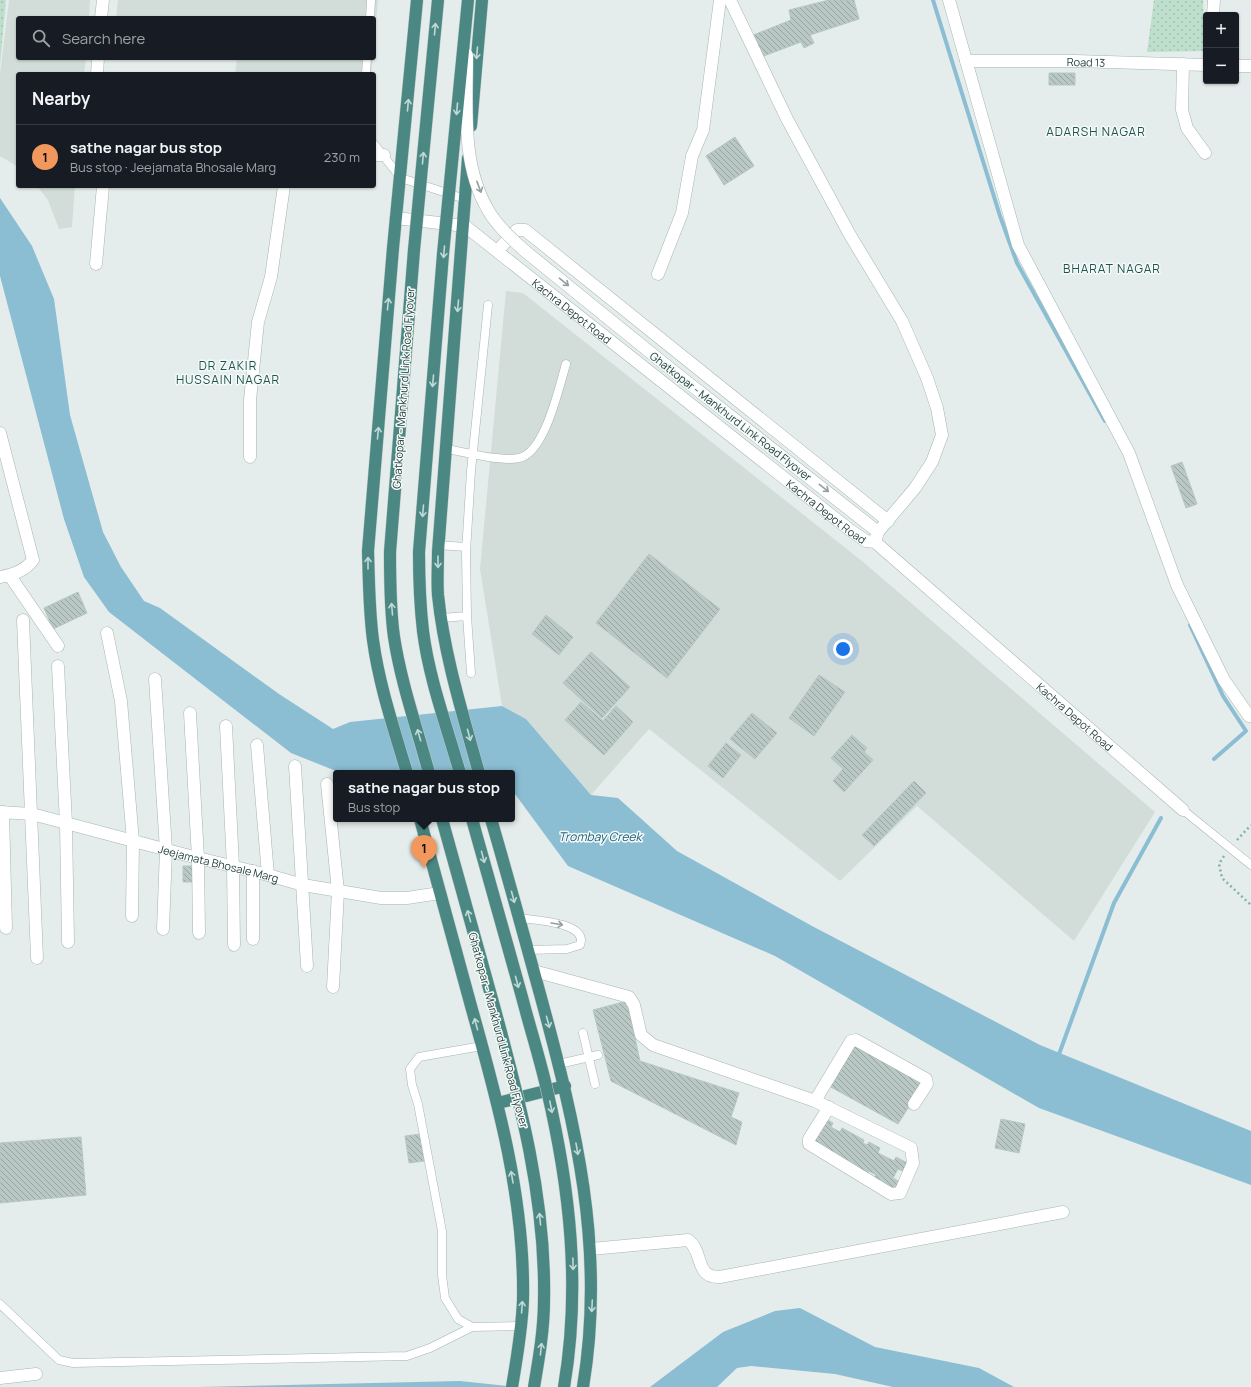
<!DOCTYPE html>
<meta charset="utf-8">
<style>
:root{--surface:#171b24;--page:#242831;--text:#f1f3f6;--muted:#9ea1a6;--line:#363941;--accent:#f3985c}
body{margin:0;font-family:Manrope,sans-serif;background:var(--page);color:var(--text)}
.controls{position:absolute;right:12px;top:12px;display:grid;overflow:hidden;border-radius:4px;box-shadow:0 1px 3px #0004}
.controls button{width:36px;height:36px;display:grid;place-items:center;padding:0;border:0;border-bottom:1px solid var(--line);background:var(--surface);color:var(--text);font:20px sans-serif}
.you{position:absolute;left:843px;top:649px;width:14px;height:14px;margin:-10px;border:3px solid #fff;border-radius:50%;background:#1a73e8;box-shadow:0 0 0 6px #1a73e833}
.badge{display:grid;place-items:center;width:26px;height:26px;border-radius:50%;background:var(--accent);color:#111;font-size:13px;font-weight:700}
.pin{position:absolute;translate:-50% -33px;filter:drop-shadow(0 1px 2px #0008)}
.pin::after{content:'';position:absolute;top:21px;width:14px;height:12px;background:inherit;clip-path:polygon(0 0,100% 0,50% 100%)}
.popup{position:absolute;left:333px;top:770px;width:182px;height:52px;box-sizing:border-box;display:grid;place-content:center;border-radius:4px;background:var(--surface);filter:drop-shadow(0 1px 3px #0005);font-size:13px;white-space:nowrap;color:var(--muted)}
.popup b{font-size:15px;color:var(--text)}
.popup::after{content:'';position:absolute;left:50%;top:100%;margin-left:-8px;border:8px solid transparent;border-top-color:var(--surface)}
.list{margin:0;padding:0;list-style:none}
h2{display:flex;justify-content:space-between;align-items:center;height:52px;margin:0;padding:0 16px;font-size:17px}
h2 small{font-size:13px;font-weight:400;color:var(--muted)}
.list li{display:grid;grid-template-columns:26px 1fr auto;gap:12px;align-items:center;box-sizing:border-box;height:64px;padding:0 16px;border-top:1px solid var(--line)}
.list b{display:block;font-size:15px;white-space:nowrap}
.list p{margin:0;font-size:13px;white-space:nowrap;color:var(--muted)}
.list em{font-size:13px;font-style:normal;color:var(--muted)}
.icon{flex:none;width:22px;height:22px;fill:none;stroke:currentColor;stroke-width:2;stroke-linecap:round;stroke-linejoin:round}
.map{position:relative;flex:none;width:1251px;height:1387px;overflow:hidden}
.search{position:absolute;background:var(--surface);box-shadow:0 1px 3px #0004;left:16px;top:16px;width:360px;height:44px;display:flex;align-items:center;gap:10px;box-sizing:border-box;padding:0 14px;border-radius:4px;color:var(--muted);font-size:15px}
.panel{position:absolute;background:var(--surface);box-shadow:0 1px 3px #0004;left:16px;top:72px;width:360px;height:116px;border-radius:4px}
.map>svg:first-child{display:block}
</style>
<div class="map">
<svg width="1251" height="1387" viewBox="0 0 1251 1387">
<defs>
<pattern id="park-dots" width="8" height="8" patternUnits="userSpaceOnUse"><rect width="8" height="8" fill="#bddfcb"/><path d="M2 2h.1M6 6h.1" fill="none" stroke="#a2c0af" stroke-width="1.8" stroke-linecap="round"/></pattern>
<pattern id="building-back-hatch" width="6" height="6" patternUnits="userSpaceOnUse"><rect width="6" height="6" fill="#b9c8c4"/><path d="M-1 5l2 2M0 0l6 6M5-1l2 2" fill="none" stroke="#96a4a0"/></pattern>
</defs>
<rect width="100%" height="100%" fill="#e4edeb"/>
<!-- built -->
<path fill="#d2ddda" d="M9,0h81l-1,18h-71v40h68l-2,16h-66v93l-18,-11v-82z
M118,0h260l-4,47v-29h-258z
M237,58h136l-2,16h-136z
M37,186h38l-3,41 -13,2 -11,-29z
M506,291l17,2 339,268 293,251 -81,129 -157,-135 -77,75 -191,-152 -58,66 -65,-76 -24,-13 -22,-137z"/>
<!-- park -->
<path fill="url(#park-dots)" d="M0,0h6l-6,65z
M1154,0h49l2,51 -58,1z"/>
<!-- water -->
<path fill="#8bbdd3" d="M0,198l32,48 22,53 16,116 33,117 18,35 23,34 16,7 119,86 54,35 17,-7 152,-16 24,13 65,76 27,3 59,53 135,75 228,119 211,86v54l-212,-77 -264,-152 -207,-90 -56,-76v-17h-171l-50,-20 -182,-141 -25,-35 -20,-58 -64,-243z
M800,1308l75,39 104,21 35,19h-121l-58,-13 -84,-8 -14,2 -20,19h-67l73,-55 52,-21z
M460,1381l56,6h-317z"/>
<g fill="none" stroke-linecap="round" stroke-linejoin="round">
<!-- stream -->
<path stroke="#8bbdd3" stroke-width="4" d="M933,0l67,216 17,47 88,158
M1190,625l33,71 23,35 -32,28
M1058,1057l56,-154 47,-85"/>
</g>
<!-- building -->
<path fill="url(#building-back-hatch)" stroke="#b6c7c3" d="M829,0h25l5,19 -49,16 4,8 -10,5 -3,-6 -40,15 -10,-21 40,-16 -2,-10z
M1049,73h26v12h-26z
M735,137l19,29 -30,19 -18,-29z
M1182,462l15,42 -11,4 -15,-42z
M649,554l71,55 -53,69 -71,-55z
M78,592l9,21 -34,16 -9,-21z
M546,615l27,22 -14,18 -27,-21z
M591,652l39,35 -28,31 -39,-35z
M819,675l26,17 -31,44 -25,-18z
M581,702l22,19 13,-15 17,16 -29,33 -39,-35z
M752,713l25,20 -22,26 -25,-20z
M852,735l15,13 -3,4 9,8 -29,32 -11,-11 10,-12 -12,-11z
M726,743l15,12 -18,23 -15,-12z
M914,781l12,12 -52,53 -12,-11z
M183,866h13v16h-13z
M627,1001l13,60 99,32 -8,24 11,5 -6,23 -125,-64 -18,-71z
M854,1044l70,39 -26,41 -69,-38z
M826,1119l7,4 -2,4 9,5 2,-4 22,12 -1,3 4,2 2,-3 11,6 -2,5 16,8 2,-4 13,7 -4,8 -7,-3 -5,9 7,4 -4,9 -23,-12 3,-4 -7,-4 -2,4 -13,-6 2,-4 -42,-23z
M1001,1119l24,5 -6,29 -24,-5z
M421,1134l3,27 -15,2 -4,-27z
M81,1137l5,58 -86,8v-60z"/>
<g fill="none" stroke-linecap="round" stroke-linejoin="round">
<!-- service casing -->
<g stroke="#a6b5b3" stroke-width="9">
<path id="service" d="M370,18l1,-18
M366,74l1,-16
M374,144l27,34 64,21
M446,449c20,3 53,13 73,9 26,-5 40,-71 47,-94
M438,545l28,2
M467,616l4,57
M441,618l26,-2 -1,-64 5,-81 17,-166
M1183,810l68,55
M519,918c14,2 70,4 61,27l-13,4 -39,1
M583,1033l12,51
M482,1046l-63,11 -9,12 2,16 6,19 24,127v44l3,23 13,21 14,8 49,-1
M559,1064l39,-9
M0,1304l59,56 14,3 334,-7 23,-8 42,-21"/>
</g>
<!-- minor casing -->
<g stroke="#a6b5b3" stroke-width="13">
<g id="minor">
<path d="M730,0l57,119 63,116 52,86 25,57 10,30 5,27 -10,27 -17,26 -37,44 -3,10"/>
<path d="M1213,15l1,-15"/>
<path d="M101,18l2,-18"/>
<path id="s1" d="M966,61h109l131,4"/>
<path d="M1183,64l-1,46 5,18 18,25"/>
<path d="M1236,66h15"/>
<path d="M97,74l1,-16"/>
<path d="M374,155h10"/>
<path id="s2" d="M396,218l69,8 385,304 16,11 9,1 308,268"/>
<path d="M497,251l20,-21h8l363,291"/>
<path d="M96,264l7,-78"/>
<path d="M658,274l24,-61 10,-57 11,-26 17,-130"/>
<path d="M672,370l206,162"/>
<path d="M0,433l33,127c-8,11 -20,15 -33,17"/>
<path d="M250,457v-57l8,-78 13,-45 13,-91"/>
<path d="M10,576l48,70"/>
<path d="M23,620l14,338"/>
<path d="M107,633l14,68 12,140 -1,75"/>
<path d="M58,666l8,157 2,119"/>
<path d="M155,679l11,171 -3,79"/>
<path d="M190,713l8,145 1,75"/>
<path d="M226,726l7,140 1,79"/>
<path d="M257,745l11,130"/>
<path d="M295,766l12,200"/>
<path d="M327,784l11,107 -5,96"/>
<path id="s3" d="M0,812l32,2 158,42 78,19 35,10 78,13h26l33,-5"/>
<path d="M3,812l3,116"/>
<path d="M253,939v-68"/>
<path d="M534,971l95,26 5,8 7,30 12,10 162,56 96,47 2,15 -13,30 -9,1 -82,-50v-5l20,-32"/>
<path d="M815,1101l36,-60 5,-1 70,39 1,5 -13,20"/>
<path d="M591,1249l97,-9c16,11 6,38 32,37l343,-65"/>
<path d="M0,1378l36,-4"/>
</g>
</g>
<!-- tertiary casing -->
<g stroke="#a6b5b3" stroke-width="13">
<path id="tertiary" d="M949,0l69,245 111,208 48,132 47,95 25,36h2"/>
</g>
<!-- trunk casing -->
<g stroke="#c1c9c8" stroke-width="13">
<path id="trunk" d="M471,126l11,-126
M468,158l-30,394c0,14 -1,29 0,43 6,60 25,120 41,178
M407,773c-13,-44 -28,-88 -34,-133 -4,-30 -4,-59 -5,-89l25,-303 24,-248
M420,819c17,62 34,124 51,187 27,96 54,194 52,294 -1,29 -6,58 -11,87
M491,819c17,58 33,117 49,175 36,132 66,256 43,393
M498,1103l67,-17"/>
</g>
<!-- path -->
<path stroke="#84b1aa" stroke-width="2.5" stroke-dasharray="2 3" stroke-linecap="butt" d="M1237,840l14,-15
M1224,856l-5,8 3,14 29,27"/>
<!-- service -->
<use href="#service" stroke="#fff" stroke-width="8"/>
<!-- minor -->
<use href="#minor" stroke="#fff" stroke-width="12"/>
<!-- tertiary -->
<use href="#tertiary" stroke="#fff" stroke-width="12"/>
<!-- trunk -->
<use href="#trunk" stroke="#4b8883" stroke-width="12"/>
<!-- minor-bridge casing -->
<g stroke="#a6b5b3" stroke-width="13" stroke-linecap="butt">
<path id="minor-bridge" d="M467,55c0,52 -6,109 21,155 9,16 24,29 37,41l147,119"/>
</g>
<!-- trunk-bridge casing -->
<g stroke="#c1c9c8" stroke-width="13" stroke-linecap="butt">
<path id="trunk-bridge" d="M429,773c-12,-45 -28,-90 -35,-136 -4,-28 -4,-57 -4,-85l24,-302 24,-250
M460,773c-13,-46 -31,-94 -37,-142 -3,-26 -4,-52 -4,-79l24,-298 25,-254
M442,819c17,62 35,124 52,187 26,96 52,193 50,294 0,29 -5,58 -10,87
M472,819c17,59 33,119 50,178 8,31 18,62 25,93 23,98 34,197 17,297"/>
</g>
<!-- minor-bridge -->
<use href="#minor-bridge" stroke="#fff" stroke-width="12"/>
<!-- trunk-bridge -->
<use href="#trunk-bridge" stroke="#4b8883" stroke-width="12"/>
</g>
<!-- one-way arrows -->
<defs><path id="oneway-shaft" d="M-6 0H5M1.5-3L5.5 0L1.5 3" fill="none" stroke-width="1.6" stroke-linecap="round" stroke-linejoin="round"/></defs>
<g stroke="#c1d8d5">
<use href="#oneway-shaft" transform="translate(435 29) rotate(-85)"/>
<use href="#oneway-shaft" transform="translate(477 53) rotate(95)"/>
<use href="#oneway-shaft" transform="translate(408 105) rotate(-85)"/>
<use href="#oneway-shaft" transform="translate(457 109) rotate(95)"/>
<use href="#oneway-shaft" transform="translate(423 158) rotate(-85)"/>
<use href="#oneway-shaft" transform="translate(444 252) rotate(95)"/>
<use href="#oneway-shaft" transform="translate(388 304) rotate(-85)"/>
<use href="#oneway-shaft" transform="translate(458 306) rotate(95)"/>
<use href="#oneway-shaft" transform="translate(433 381) rotate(95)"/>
<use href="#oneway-shaft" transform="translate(378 433) rotate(-85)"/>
<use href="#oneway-shaft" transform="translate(423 511) rotate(95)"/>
<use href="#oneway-shaft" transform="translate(438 562) rotate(90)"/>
<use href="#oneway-shaft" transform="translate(368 563) rotate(-90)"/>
<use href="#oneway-shaft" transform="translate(392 609) rotate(-95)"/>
<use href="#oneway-shaft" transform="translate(419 735) rotate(-106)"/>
<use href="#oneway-shaft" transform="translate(469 735) rotate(75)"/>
<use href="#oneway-shaft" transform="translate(483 857) rotate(75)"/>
<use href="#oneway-shaft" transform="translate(513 897) rotate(75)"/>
<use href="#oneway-shaft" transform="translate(469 916) rotate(-106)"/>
<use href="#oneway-shaft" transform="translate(517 982) rotate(75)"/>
<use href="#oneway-shaft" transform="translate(548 1022) rotate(75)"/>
<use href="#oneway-shaft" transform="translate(476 1024) rotate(-105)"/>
<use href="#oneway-shaft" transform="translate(551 1107) rotate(79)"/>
<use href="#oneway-shaft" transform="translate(577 1149) rotate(80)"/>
<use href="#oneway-shaft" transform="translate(512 1177) rotate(-100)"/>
<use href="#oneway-shaft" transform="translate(540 1219) rotate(-95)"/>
<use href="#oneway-shaft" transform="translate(573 1264) rotate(89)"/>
<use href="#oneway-shaft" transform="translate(592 1306) rotate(93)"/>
<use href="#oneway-shaft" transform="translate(522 1307) rotate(-86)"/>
<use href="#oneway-shaft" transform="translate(541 1349) rotate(-84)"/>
</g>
<g stroke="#919f9e">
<use href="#oneway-shaft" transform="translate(479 187) rotate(70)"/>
<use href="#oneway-shaft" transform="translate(564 282) rotate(39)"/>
<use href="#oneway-shaft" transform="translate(824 488) rotate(38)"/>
<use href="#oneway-shaft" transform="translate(557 924) rotate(9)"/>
</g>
<g text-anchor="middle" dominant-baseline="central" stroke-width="3" stroke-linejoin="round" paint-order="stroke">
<!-- street labels -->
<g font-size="11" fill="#233f3c" stroke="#f4faf8">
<text stroke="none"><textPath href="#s1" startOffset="120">Road 13</textPath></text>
<text stroke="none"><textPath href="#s2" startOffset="206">Kachra Depot Road</textPath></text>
<text transform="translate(403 388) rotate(-86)">Ghatkopar - Mankhurd Link Road Flyover</text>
<text transform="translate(731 416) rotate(38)">Ghatkopar - Mankhurd Link Road Flyover</text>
<text stroke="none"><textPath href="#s2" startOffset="530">Kachra Depot Road</textPath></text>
<text stroke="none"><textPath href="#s2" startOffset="854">Kachra Depot Road</textPath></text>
<text stroke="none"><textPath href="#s3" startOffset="225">Jeejamata Bhosale Marg</textPath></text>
<text transform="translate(499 1030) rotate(75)">Ghatkopar - Mankhurd Link Road Flyover</text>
</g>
<!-- neighbourhood labels -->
<g font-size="12" letter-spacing="1" fill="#1e524d" stroke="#f4faf8">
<text x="1096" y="131">ADARSH NAGAR</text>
<text x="1112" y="268">BHARAT NAGAR</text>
<text x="228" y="365">DR ZAKIR<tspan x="228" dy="14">HUSSAIN NAGAR</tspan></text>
</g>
<!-- water labels -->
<g font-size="12" font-style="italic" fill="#1c5e7d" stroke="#f4faf8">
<text x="600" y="836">Trombay Creek</text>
</g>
</g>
</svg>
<div class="controls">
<button>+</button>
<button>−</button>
</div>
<div class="you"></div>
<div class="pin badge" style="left:424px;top:868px">1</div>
<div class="popup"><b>sathe nagar bus stop</b>Bus stop</div>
<div class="search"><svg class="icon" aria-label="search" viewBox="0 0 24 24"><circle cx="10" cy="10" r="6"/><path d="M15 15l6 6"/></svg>Search here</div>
<section class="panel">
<h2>Nearby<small></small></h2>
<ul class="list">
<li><span class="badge">1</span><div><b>sathe nagar bus stop</b><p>Bus stop · Jeejamata Bhosale Marg</p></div><em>230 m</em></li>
</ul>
</section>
</div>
